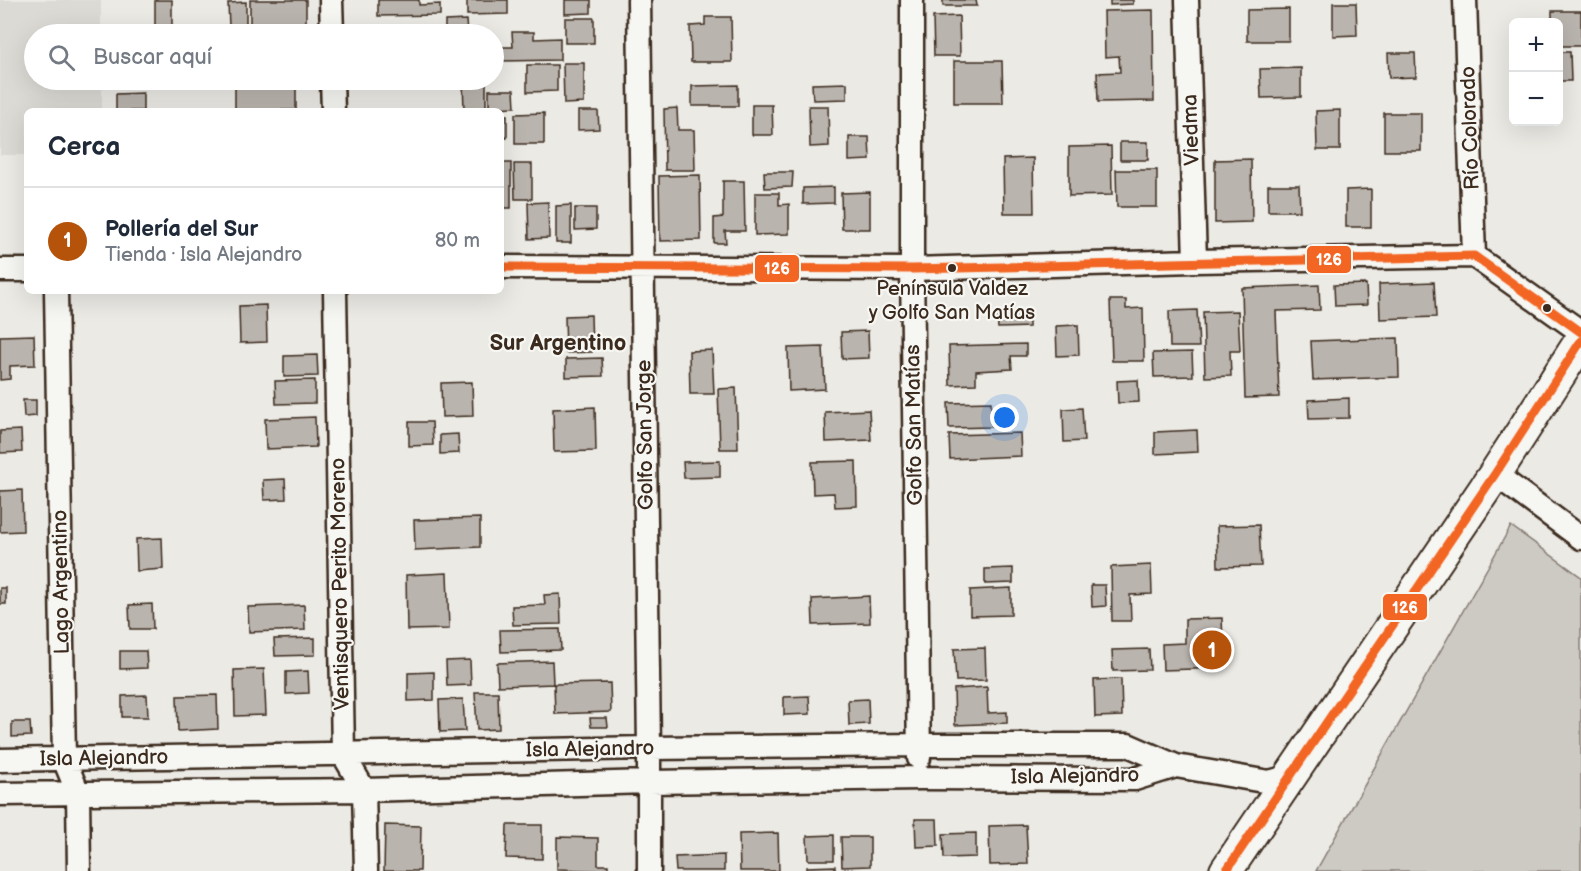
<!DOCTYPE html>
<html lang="es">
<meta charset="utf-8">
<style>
:root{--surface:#fff;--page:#f2f2f3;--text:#1f2937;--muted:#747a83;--line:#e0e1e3;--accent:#b45309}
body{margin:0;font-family:"Balsamiq Sans",sans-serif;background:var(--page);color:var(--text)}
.controls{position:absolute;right:18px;top:18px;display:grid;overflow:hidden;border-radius:9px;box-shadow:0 6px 24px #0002}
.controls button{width:54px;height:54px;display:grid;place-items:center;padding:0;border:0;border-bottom:2px solid var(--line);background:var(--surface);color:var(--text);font:30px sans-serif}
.you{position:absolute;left:1005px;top:418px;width:21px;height:21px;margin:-15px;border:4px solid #fff;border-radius:50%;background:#1a73e8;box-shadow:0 0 0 9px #1a73e833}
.badge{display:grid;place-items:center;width:39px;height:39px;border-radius:50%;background:var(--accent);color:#fff;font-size:20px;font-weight:700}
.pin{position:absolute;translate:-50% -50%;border:3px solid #fff;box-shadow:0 2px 6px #0006}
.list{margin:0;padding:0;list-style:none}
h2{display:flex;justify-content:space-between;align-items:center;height:78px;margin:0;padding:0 24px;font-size:26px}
h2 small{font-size:20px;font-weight:400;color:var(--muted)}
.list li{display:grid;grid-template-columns:39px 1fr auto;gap:18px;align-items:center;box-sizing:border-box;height:108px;padding:0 24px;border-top:2px solid var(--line)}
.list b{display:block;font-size:22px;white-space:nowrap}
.list p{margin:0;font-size:20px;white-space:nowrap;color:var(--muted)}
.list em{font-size:20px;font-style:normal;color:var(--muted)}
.icon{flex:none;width:33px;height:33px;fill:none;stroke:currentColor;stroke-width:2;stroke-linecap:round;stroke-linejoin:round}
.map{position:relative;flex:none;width:1581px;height:871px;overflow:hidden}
.search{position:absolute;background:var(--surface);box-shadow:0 6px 24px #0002;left:24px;top:24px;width:480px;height:66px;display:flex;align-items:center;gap:15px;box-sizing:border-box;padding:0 21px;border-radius:33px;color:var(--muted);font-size:22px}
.panel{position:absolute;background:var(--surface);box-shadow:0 6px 24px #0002;left:24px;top:108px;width:480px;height:186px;border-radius:9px}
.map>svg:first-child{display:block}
</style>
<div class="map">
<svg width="1581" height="871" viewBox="0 0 1581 871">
<rect width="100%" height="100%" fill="#ebeae5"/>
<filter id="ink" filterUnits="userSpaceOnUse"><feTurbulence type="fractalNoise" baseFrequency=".0167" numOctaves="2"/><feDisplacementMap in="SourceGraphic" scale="12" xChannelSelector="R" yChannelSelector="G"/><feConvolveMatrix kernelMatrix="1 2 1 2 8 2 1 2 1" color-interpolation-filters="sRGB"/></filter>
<g filter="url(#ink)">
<!-- built -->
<path fill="#dcdad4" d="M0,0h101v34h-67v46h68v31h-75v44h-27z"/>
<!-- green -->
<path fill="#cdcac4" stroke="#847a71" stroke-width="1.5" d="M1511,526l70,51v294h-265z"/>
<!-- building -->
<path fill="#bab4ae" stroke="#3b2a1e" stroke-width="1.5" d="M155,0h17v29h-17z
M250,0h56v34h-56z
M378,0h41v5l21,-1v11l-62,1z
M467,0h41v14l-41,1z
M565,0h26v13l-26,1z
M943,0h33l1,6h-34z
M1110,0h23v4l-23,1z
M246,2v24h-17l-1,-23z
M1333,3h23l1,32 -24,1z
M1289,9v32h-42v-31z
M1153,10l1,91 -56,1 -1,-29 23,-1 -1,-16 -14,1 -1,-46z
M1552,11h29v35h-23v-24h-6z
M959,16l1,40h-26l-1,-39z
M705,17h26l1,45h-41l-1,-36 15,-1z
M565,18h29v25h-29z
M466,20l1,14h-22v-13z
M512,32h22v7l26,-1v22l-66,1v-14h19z
M1558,52h12l1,29h-13z
M1388,53h27l1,24 -27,1z
M954,61h48l1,42h-49z
M563,63h21v40l-20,1z
M527,65h30v26l-30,1z
M1301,68v29l-40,1 -1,-29z
M296,80v30l-61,1v-29z
M463,80h23v30h-22z
M847,83v16l-34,1 -1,-16z
M738,85v21h-46v-20z
M489,90h25l1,17 -26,1z
M143,93v18h-27v-17z
M752,105h20l1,30h-21z
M809,106h19l1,40 -19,1z
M677,108l1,22h16l1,40h-30l-1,-61z
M1340,110v40h-23l-1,-39z
M578,111h20l1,18 -21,1z
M544,113v31h-29v-30z
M1384,113h37v38h-37z
M501,115h6v23h-6z
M849,137h20l1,23 -21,1z
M1120,142h28v18h-28z
M1111,146l1,49 -43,1v-49z
M1033,158l1,55h-30l-1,-54z
M1251,159l1,63 -37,1v-63z
M501,163h10v45h-10z
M514,164h18v35h-17z
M1116,170h41v37h-40z
M764,172h29l-1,15 -27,1z
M700,175l1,65 -41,1 -1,-65z
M723,181h21l1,50h-20l1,12h-12v-25l9,-1z
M1268,185h31l1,26h-32z
M834,187v16l-31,1v-16z
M1371,189v38h-25v-37z
M870,192v37h-28l-1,-36z
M755,193h24v12l10,-1v30l-34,1z
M548,202l1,36 -20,1 -1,-36z
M571,205v38h-15v-37z
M575,208h21v21l-21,1z
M1434,282l2,35 -56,2 -1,-35z
M1366,284l1,21 -32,1 -1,-21z
M1319,285l1,25 -44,1 3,86 -34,1 -3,-110z
M1110,300h16v9l17,-1 1,53h-32z
M266,305l1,37 -27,1 -1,-37z
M1197,310l2,37h-29l-1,-36z
M1238,311l2,40h-10l1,25 -26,1 -2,-65z
M1029,313v14l-31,1 -1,-14z
M591,315l1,37 -26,1 -1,-37z
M1078,325l1,30 -22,1 -1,-30z
M868,331l1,27 -27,1 -1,-27z
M34,335l1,30 -25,1v13l-10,1v-44z
M1398,338l1,39 -86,3 -2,-39z
M1026,344v12h-15l1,13 -36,2v13l-26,1 -1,-39z
M823,347l2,42 -36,2 -1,-43z
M712,350l2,44h-24l-1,-43z
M1192,352l1,24 -39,1 -1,-24z
M317,355l1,21 -34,1v-21z
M602,358l1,18 -37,1v-18z
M315,380v23l-39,1 -1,-23z
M1138,380l1,22 -21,1 -1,-22z
M472,382l1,34 -31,1 -1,-34z
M736,388l2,61h-18l-2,-60z
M1349,398v20l-40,1 -1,-19z
M23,400h13v16l-12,1z
M991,402l1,25 -43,1 -1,-25z
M595,407l1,44 -42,1 -1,-43z
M1082,408l2,33 -20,1 -1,-33z
M869,410l2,30 -45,2 -1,-30z
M315,417l1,30 -50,2 -1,-30z
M409,422h23l1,23 -24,1z
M21,430l1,22 -22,1v-22z
M1197,430l1,22 -43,2v-22z
M1020,433l1,23 -71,3 -1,-24z
M458,434l1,19 -19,1v-19z
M720,461v16l-36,1 -1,-16z
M856,461l1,45 -22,1 -1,-14 -21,1 -1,-32z
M285,479l1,20 -22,1 -1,-20z
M22,490l1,41 -23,1v-41z
M480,518v29l-65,3 -1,-30z
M1259,525l2,41 -43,1 -1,-41z
M162,538l1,31 -26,2 -1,-32z
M1151,565l1,29 -22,1 1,26h-19l-1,-54z
M1013,568v15l-28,1v-15z
M447,573l2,56 -42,1 -1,-55z
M1091,585h14l1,21 -14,1z
M0,588h6v16h-6z
M1011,588v27l-41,1v-26z
M560,594l1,30 -48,1 -1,-19 33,-1 -1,-10z
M869,596l1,27 -57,2 -1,-26z
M152,604l1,25h-23l-1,-24z
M304,605l1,25 -56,2 -1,-25z
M1222,618l2,50 -61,2 -1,-26 23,-1v-24z
M560,629l1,21 -60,2 -1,-22z
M315,638v17l-40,1 -1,-17z
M985,648l1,32 -30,1 -2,-32z
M1149,649l1,21 -37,1 -1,-21z
M120,651h26l1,17 -27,1z
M470,660l1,25 -24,1 -1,-25z
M552,661l1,23 -55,2 -1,-23z
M264,669l2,46 -31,1 -1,-46z
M308,671l1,22 -23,1v-22z
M434,672v28l-26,1v-28z
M1121,679l1,37 -27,1 -1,-37z
M610,683l1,29 -56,2 -1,-30z
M987,687l1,26 19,-1v11l-52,2 -1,-36z
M475,692h23l1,37 -22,1z
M147,695l1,22h-26v-21z
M217,695l1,34 -40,2 -1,-35z
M809,696l1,18 -26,1v-18z
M463,699l2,32 -25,1 -1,-32z
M868,699l1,25 -20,1 -1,-25z
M590,718h17l1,9h-17z
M12,722h18l1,14 -19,1z
M915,819h22l1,27 -22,1z
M385,825l36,1 -1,45h-36z
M507,825h35v34l-36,-1z
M1026,825l2,39 -38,1 -1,-39z
M778,833l1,38h-39l-1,-37z
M976,833v24l-32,1 -1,-24z
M834,835v25h-26l-1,-24z
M557,837l41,1v27h10v6l-51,-2z
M841,837h29v29l-28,1z
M724,855v16h-48l-1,-14z
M835,866v5h-28v-4z"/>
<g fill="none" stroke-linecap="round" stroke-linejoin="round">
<!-- minor casing -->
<g stroke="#3b2a1e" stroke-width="27">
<path id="minor" d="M331,0l1,34
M639,0l10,748v123
M912,0v269l7,489
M1187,0l8,261
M1465,0l9,256
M332,80l1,31
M501,267l411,2 283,-8 279,-5 107,76
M0,270h27
M56,291l8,468 14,34 1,78
M335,291l8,463 21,36 2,81
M1495,474l86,64
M0,760l649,-12 270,-3h209l48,21 93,16 23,-6
M0,794l364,-4 285,-8 271,-4 215,1 41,-13"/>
</g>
<!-- secondary casing -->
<g stroke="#3b2a1e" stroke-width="36">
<path id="secondary" d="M1226,871l269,-397 86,-133"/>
</g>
<!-- minor -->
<use href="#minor" stroke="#f6f6f2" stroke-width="22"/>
<!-- secondary -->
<use href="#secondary" stroke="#f6f6f2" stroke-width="32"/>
<!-- bus-1 casing -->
<g stroke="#f6f6f2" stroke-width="14">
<path id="bus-1" d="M501,267l411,2 562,-13 107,76
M1226,871l269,-397 86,-133"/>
</g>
<!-- bus-1 -->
<use href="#bus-1" stroke="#f26522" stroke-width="9"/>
</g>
</g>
<!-- markers -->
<g fill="#3b2a1e" stroke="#f6f6f2" stroke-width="2">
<circle cx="952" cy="268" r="5"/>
<circle cx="1547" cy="308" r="5"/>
</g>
<g text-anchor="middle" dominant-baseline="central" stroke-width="4.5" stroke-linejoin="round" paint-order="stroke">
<!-- bus labels -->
<g font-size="20" fill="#3b2a1e" stroke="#f6f6f2">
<text x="952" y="289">Península Valdez<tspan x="952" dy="24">y Golfo San Matías</tspan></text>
</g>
<!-- street labels -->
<g font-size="21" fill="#3b2a1e" stroke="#f6f6f2">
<text transform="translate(1470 128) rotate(-92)">Río Colorado</text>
<text transform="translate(1191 130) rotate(-92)">Viedma</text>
<text transform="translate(914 425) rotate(-91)">Golfo San Matías</text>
<text transform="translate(645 435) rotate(-91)">Golfo San Jorge</text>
<text transform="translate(61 582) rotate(-91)">Lago Argentino</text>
<text transform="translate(340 584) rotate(-91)">Ventisquero Perito Moreno</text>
<text transform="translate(590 749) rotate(-1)">Isla Alejandro</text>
<text transform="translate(104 758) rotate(-1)">Isla Alejandro</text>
<text transform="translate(1075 776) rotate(-1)">Isla Alejandro</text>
</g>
<!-- neighbourhood labels -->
<g font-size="22" font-weight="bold" fill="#3b2a1e" stroke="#f6f6f2">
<text x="558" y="343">Sur Argentino</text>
</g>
</g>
<g stroke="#f6f6f2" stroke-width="2">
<rect x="1306" y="245" width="46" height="29" rx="6" fill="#f26522"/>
<rect x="754" y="254" width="46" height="29" rx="6" fill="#f26522"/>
<rect x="1382" y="593" width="46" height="28" rx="6" fill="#f26522"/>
</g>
<g font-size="16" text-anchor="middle" font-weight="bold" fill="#fff">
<text x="1329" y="265">126</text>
<text x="777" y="274">126</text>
<text x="1405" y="613">126</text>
</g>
</svg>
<div class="controls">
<button>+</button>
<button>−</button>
</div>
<div class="you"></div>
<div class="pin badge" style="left:1212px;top:650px">1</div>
<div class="search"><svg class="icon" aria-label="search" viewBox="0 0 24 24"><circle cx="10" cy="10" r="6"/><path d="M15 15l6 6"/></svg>Buscar aquí</div>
<section class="panel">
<h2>Cerca<small></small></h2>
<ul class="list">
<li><span class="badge">1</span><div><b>Pollería del Sur</b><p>Tienda · Isla Alejandro</p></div><em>80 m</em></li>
</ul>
</section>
</div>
